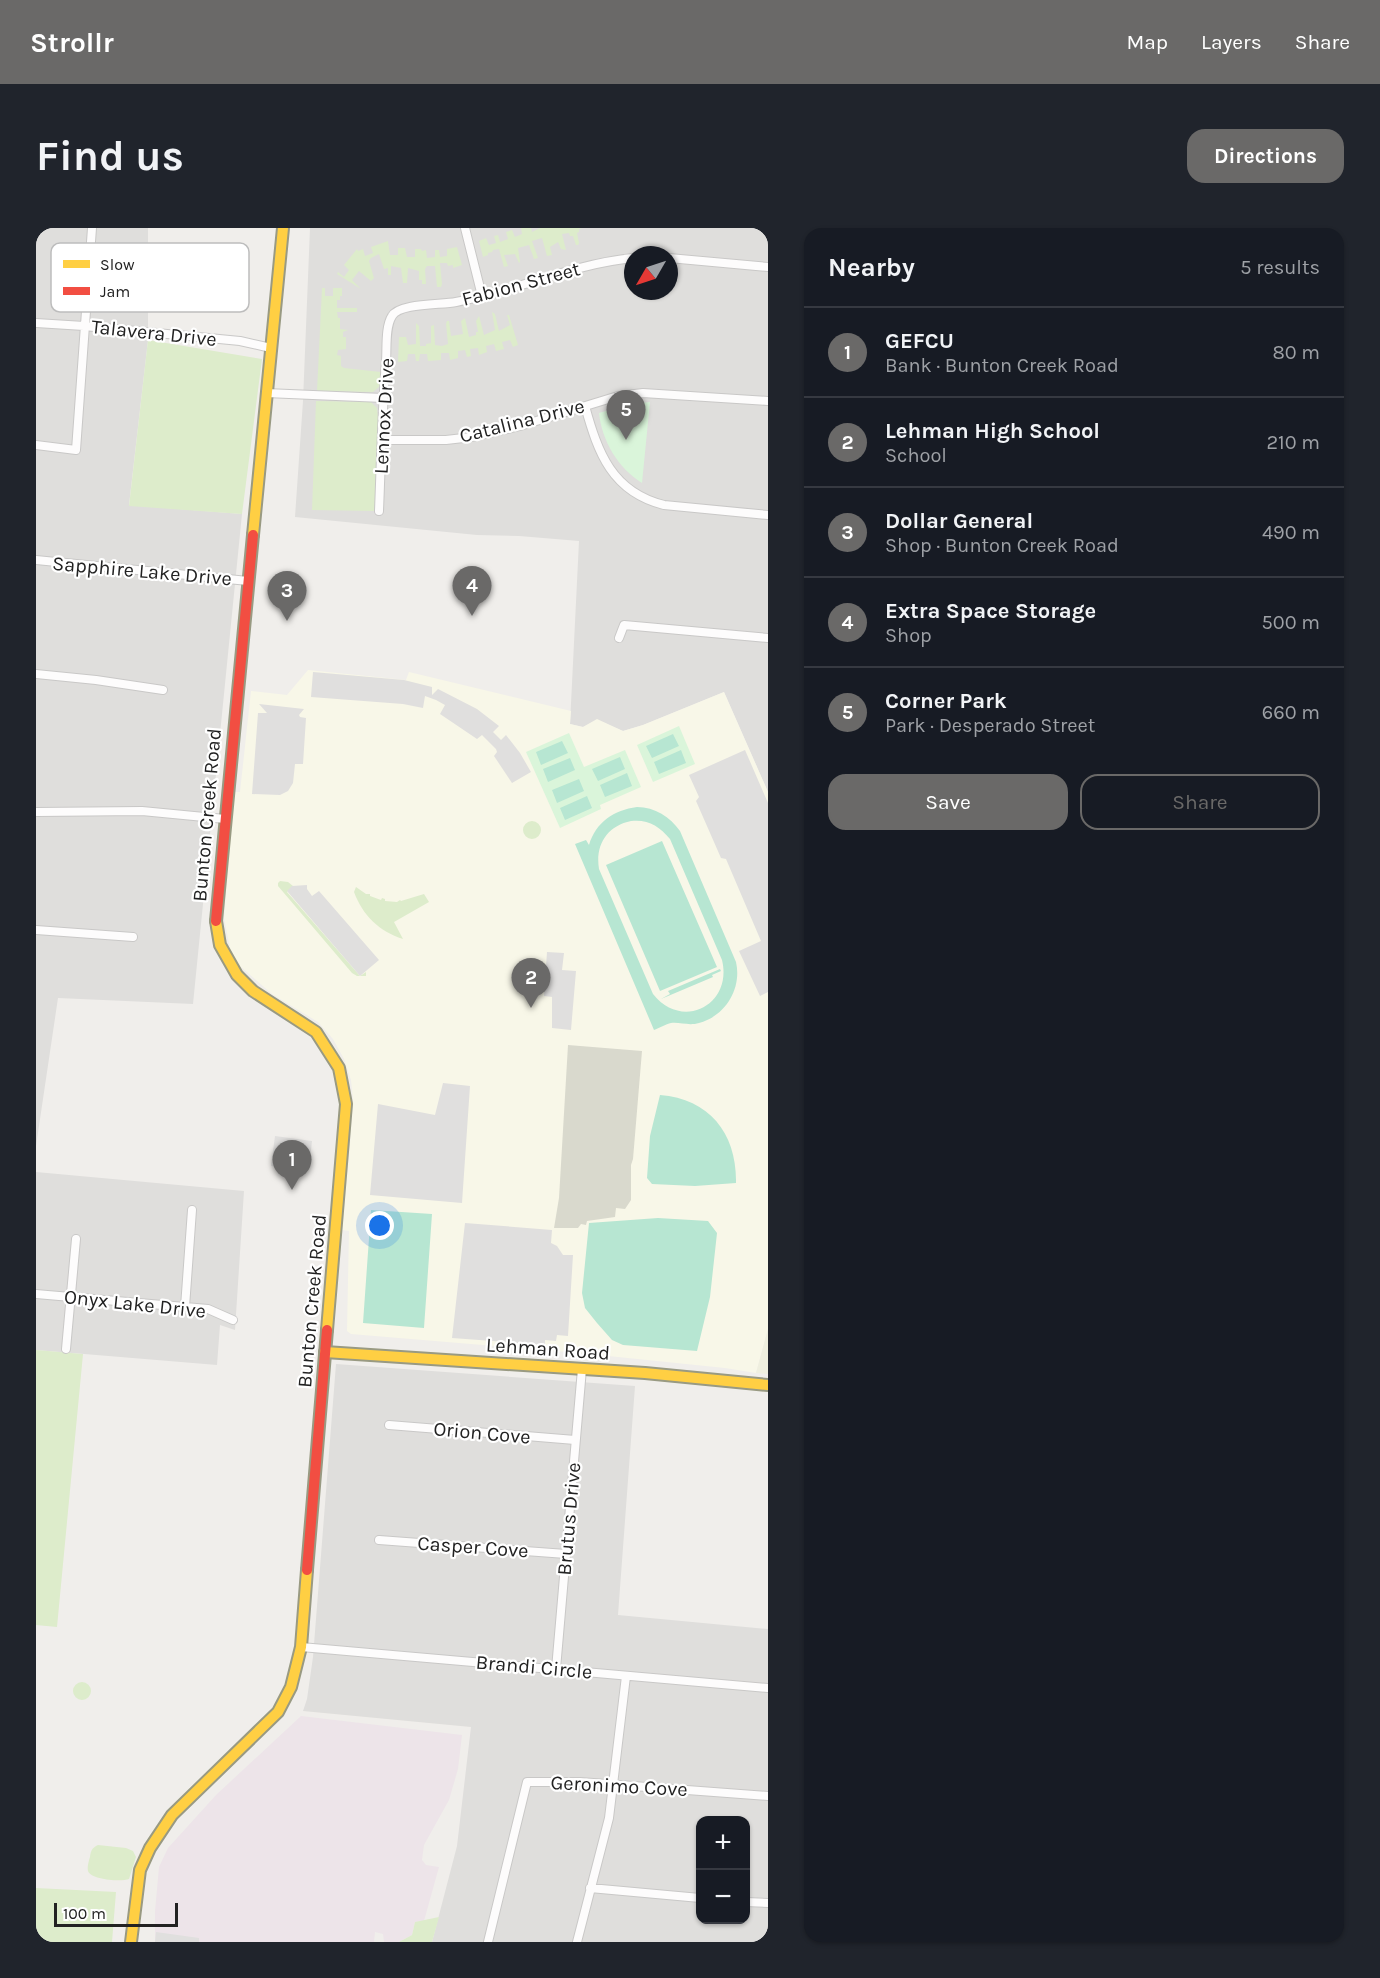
<!DOCTYPE html>
<meta charset="utf-8">
<style>
:root{--surface:#171b24;--page:#20242c;--text:#f1f3f6;--muted:#9ea1a6;--line:#363941;--accent:#6a6968}
body{margin:0;font-family:Karla,sans-serif;background:var(--page);color:var(--text)}
.controls{position:absolute;right:18px;bottom:18px;display:grid;overflow:hidden;border-radius:12px;box-shadow:0 2px 4px #0004}
.controls button{width:54px;height:54px;display:grid;place-items:center;padding:0;border:0;border-bottom:2px solid var(--line);background:var(--surface);color:var(--text);font:30px sans-serif}
.compass{position:absolute;left:588px;top:18px;width:54px;height:54px;border-radius:50%;background:var(--surface);box-shadow:0 2px 4px #0004;rotate:231deg}
.scale{position:absolute;left:18px;bottom:15px;width:124px;box-sizing:border-box;padding-left:6px;border:3px solid #222;border-top:0;font-size:16px;line-height:21px;white-space:nowrap;color:#222;-webkit-text-stroke:4px #fff;paint-order:stroke}
.you{position:absolute;left:344px;top:998px;width:21px;height:21px;margin:-15px;border:4px solid #fff;border-radius:50%;background:#1a73e8;box-shadow:0 0 0 9px #1a73e833}
.badge{display:grid;place-items:center;width:39px;height:39px;border-radius:50%;background:var(--accent);color:#fff;font-size:20px;font-weight:700}
.pin{position:absolute;translate:-50% -50px;filter:drop-shadow(0 2px 3px #0008)}
.pin::after{content:'';position:absolute;top:32px;width:21px;height:18px;background:inherit;clip-path:polygon(0 0,100% 0,50% 100%)}
.list{margin:0;padding:0;list-style:none}
h2{display:flex;justify-content:space-between;align-items:center;height:78px;margin:0;padding:0 24px;font-size:26px}
h2 small{font-size:20px;font-weight:400;color:var(--muted)}
.list li{display:grid;grid-template-columns:39px 1fr auto;gap:18px;align-items:center;box-sizing:border-box;height:90px;padding:0 24px;border-top:2px solid var(--line)}
.list b{display:block;font-size:22px;white-space:nowrap}
.list p{margin:0;font-size:20px;white-space:nowrap;color:var(--muted)}
.list em{font-size:20px;font-style:normal;color:var(--muted)}
.actions{display:flex;gap:12px;padding:18px 24px}
.actions a{flex:1;padding:14px 0;border:2px solid var(--accent);border-radius:18px;text-align:center;font-size:21px;color:var(--accent)}
.actions .main{background:var(--accent);color:#fff}
.map{position:relative;flex:none;width:732px;height:1714px;overflow:hidden;border-radius:18px}
header{display:flex;align-items:center;gap:36px;box-sizing:border-box;height:84px;padding:0 30px;background:var(--accent);color:#fff}
header strong{font-size:28px}
nav{display:flex;gap:33px;margin-inline-start:auto;font-size:21px}
.intro{display:flex;align-items:center;justify-content:space-between;box-sizing:border-box;height:144px;padding:0 36px}
h1{margin:0;font-size:42px}
.button{padding:15px 27px;border-radius:18px;background:var(--accent);color:#fff;font-size:21px;font-weight:700}
main{display:flex;gap:36px;padding:0 36px}
aside{flex:1;background:var(--surface);border-radius:18px;box-shadow:0 2px 4px #0004}
.map>svg:first-child{display:block}
</style>
<header>
<strong>Strollr</strong>
<nav><a>Map</a><a>Layers</a><a>Share</a></nav>
</header>
<div class="intro"><h1>Find us</h1><a class="button">Directions</a></div>
<main>
<div class="map">
<svg width="732" height="1714" viewBox="0 0 732 1714">
<rect width="100%" height="100%" fill="#f0eeeb"/>
<!-- residential -->
<path fill="#dfdedc" fill-rule="evenodd" d="M0,0h112v112l-19,165 113,9 -49,490 -135,-6 -22,148z
M274,0h458v564l-44,-100 -81,33 -20,6 -26,-11 -14,7 -13,-3 9,-183 -60,-5 -42,-1 -182,-18 8,-116zM597,27h36v36h-36z
M0,944l208,19 -9,139 -15,-5 -3,40 -181,-15z
M300,1136l299,22 -17,229 150,14v313h-336l25,-96 14,-119 -168,-16 4,-12 6,-42zM664,1592h46v100h-46z"/>
<!-- industrial -->
<path fill="#ede4e9" d="M265,1488l161,19 -4,34 -9,31 -25,45 -2,15 4,5 13,2 -15,54 -9,1 -3,13 -13,7h-15l-1,-8 -8,-2 -1,10h-219v-31l4,-44 9,-19 48,-53z"/>
<!-- education -->
<path fill="#f8f7e8" d="M272,442l98,10 3,-8 162,39 -1,13 13,3 14,-8 26,12 20,-6 81,-33 44,100v537l-12,44 -31,-5 -146,-15 -228,-19 -4,-3 2,-100 -7,-1 8,-86 3,-45 -2,-19 -7,-21 -11,-20 -15,-17 -46,-28 -32,-28 -9,-13 -7,-35 9,-126h7l11,-101 36,4z"/>
<!-- construction -->
<path fill="#d9d9cd" d="M532,817l74,6 -9,108 -2,6v35l-6,9 -9,-1 -1,9 -28,4 -1,4 -5,-1 -3,4h-24l5,-30z"/>
<!-- farmland -->
<path fill="#efefdf" d="M732,1101v45l-12,-1z"/>
<!-- grass -->
<path fill="#ddeccb" d="M485,0h10l1,4 8,-4h42l-3,1v3l-2,1 2,10 -1,2h-2l-3,-9h-3l-1,-3 -7,1 4,16 -5,-1 -3,-7 -8,5 2,8 -5,1 -5,-18 -10,3 6,17 -4,1 -5,-14 -11,3 2,14 -1,1 -4,-9 -11,1 4,11 -4,1 -5,-18 -6,1 -1,2 -4,1v2l-5,2 -4,-16 7,-3 3,7 7,-2 -2,-7 4,-1 2,7 8,-3 -2,-7 6,-2 3,7 7,-3z
M352,13l2,14h8v-7h7l2,9h8v-8h6l1,2 4,-1 1,8 8,-1v-7h4l1,7 7,-1v-7l10,-2 5,18 -9,3v-3l-5,1 -1,-3h-7l2,21 -1,3h-4l-2,-21h-8l-2,3 1,15h-4v-4h-3v-9l-11,-3 -1,15h-4l-2,-15 -10,-2v9h-3v-7l-4,1 -5,-15 -8,4 -2,3 5,17 -3,3 -12,-10 -7,9 9,9 -24,-15 1,-2 6,5 5,-7 -5,-5 13,-16 1,2 5,-2 2,7 8,-3 -2,-6z
M286,60h3v8h8v-8h9v8h-2v4h-3v8h20v4h-20l1,6h2v11l8,1 -5,2v5h3v12l-8,1 -1,5 4,1v10l3,2 37,4 -1,14 -7,6 -56,-1z
M456,84l3,2 4,17 11,-6 -3,-10h2l9,30 -5,2 -3,-7 -8,2 2,7 -8,2 -2,-7 -8,2 1,6 -8,3 -1,-7 -8,1 1,7 -4,1 -2,-7 -7,1v7l-8,2 -1,-7h-8v7l-13,1 -1,-7h-7l-1,7h-3l-1,-7h-7l-1,7 -9,1 1,-25h7l2,8 8,-1v-21l3,3 1,20h6v-2l5,-1v-17l3,-1 1,20 7,1 6,-2 -2,-20 1,-3h2l2,15 12,-2 -2,-13 4,-3 4,19 7,-2v-3h2l-2,-11 3,-5 5,19 11,-5z
M112,112l114,19 -20,155 -113,-8z
M280,173l55,1 6,6 2,17 -4,86 -63,-1z
M487 602a9 9 0 1 1 18 0a9 9 0 1 1-18 0Z
M244,653l8,1 5,4 -6,6 73,84 6,-4v4h-9l-5,-3 -74,-87v-3z
M320,659l10,7h4v2l11,4 1,-2 3,1v2l12,1 3,-2 1,1 23,-7 5,8 -35,20 9,17c-24,-8 -40,-23 -49,-47z
M0,1122l47,4 -26,273 -21,-2z
M37 1463a9 9 0 1 1 18 0a9 9 0 1 1-18 0Z
M62,1617l28,3 7,3 3,6 -7,22c-7,3 -38,1 -41,-8 -1,-4 1,-11 2,-14 1,-7 2,-9 8,-12z
M0,1660l80,4 -4,50h-76z
M403,1689l-7,25h-33l13,-7 3,-13z"/>
<!-- park -->
<path fill="#daf5da" d="M614,174l-8,81c-24,-15 -40,-42 -43,-70l31,-9z
M643,498l16,38 -42,18 -16,-37z
M533,505l15,34 41,-17 16,37 -41,18 1,4 -41,19 -34,-76z"/>
<!-- pitch -->
<path fill="#b7e6d2" fill-rule="evenodd" d="M637,506l6,12 -27,12 -6,-12z
M526,513l6,12 -27,12 -5,-13z
M645,522l5,13 -27,11 -5,-12z
M584,529l5,12 -27,12 -6,-12z
M534,530l5,12 -27,12 -5,-13z
M591,545l5,13 -27,11 -5,-12z
M543,551l5,12 -27,12 -5,-13z
M551,568l5,12 -27,12 -5,-12z
M601,579c18,0 33,10 43,24l56,131c6,26 -10,54 -37,61 -10,3 -19,-1 -28,0 -5,1 -12,5 -17,7l-79,-186 11,-4 3,5c7,-23 25,-35 48,-38zM595,593c17,-2 28,5 39,18l52,121c11,45 -40,71 -69,34l-54,-125c-4,-24 8,-43 32,-48z
M626,613l55,126 -57,24 -54,-126z
M684,741l1,2 -9,4 1,2 -52,22 9,-5 -2,-3z
M624,867c50,4 77,39 76,88l-41,3 -43,-2 -5,-6 3,-42z
M335,982l61,4 -8,114 -61,-5z
M622,990l50,3 9,12 -7,64 -13,54 -74,-6 -11,-5 -15,-17 -12,-15 -3,-15 7,-70z"/>
<!-- parking -->
<path fill="#e0dfde" d="M277,444l91,8 28,7v8l6,-6 39,20 22,17 -6,6 8,8 5,-5 14,18 11,19 -19,11 -18,-27 3,-4 -1,-3 -14,-14 -5,4 -37,-25 5,-9 -9,-5 -11,-4 -2,12 -20,-4 -92,-7z
M223,476l45,5 -5,6 1,2 6,1 -3,46h-8l-2,19 -5,8 -8,4 -28,-1 6,-81h9z
M709,522l23,53v189l-8,4 -21,-45 22,-10 -35,-82 -5,-1 -25,-57 3,-4 -10,-22z
M271,657v4l5,7 7,-5 60,69 -19,16 -73,-85 5,-5z
M511,724l17,1 -2,17 14,1 -5,59 -19,-2v-31l-8,-1z
M407,855l27,3 -8,117 -92,-8 8,-91 57,11z
M239,908l37,5 -3,29 -38,-4z
M429,995l87,7 -1,13 6,3 6,9h10l-5,81 -11,-1 -1,6 -11,-1v5l-93,-7z
M120,1704l43,6v4h-44z"/>
<g fill="none" stroke-linecap="round" stroke-linejoin="round">
<!-- street casing -->
<g stroke="#c9c8c7" stroke-width="10">
<path id="street" d="M429,0l17,68
M633,30l99,9
M0,95l48,3 156,15 31,7
M230,165l117,5
M549,178c13,47 27,86 79,99l104,10
M346,212h64l26,-3 48,-11 98,-30 25,-3 125,8
M0,217l40,5 16,-222
M343,283c2,-50 3,-100 7,-150 1,-13 -1,-34 6,-45 7,-13 49,-11 64,-14 60,-11 116,-38 177,-44
M0,332l212,21
M583,410l5,-13 144,13
M0,446l60,6 67,10
M0,584l106,-1 83,8
M0,702l97,7
M0,1066l172,15 25,11
M149,1079l7,-97
M30,1121l10,-110
M353,1197l186,15
M343,1312l187,14
M265,1419l467,41
M520,1441l26,-300
M554,1660l110,10
M710,1674l22,1
M452,1714l39,-160h53l188,14
M541,1714l32,-124 17,-142"/>
</g>
<!-- slow casing -->
<g stroke="#999a82" stroke-width="14">
<path id="slow" d="M217,307l30,-307
M180,693l4,24 17,30 16,16 63,41 23,36 7,36 -19,226
M289,1124l320,21 123,12
M95,1714l9,-72 10,-22 22,-33 106,-103 13,-25 10,-40 6,-77"/>
</g>
<!-- jam casing -->
<g stroke="#999a82" stroke-width="14">
<path id="jam" d="M180,693l37,-386
M271,1342l20,-240"/>
</g>
<!-- street -->
<use href="#street" stroke="#fdfcfc" stroke-width="8"/>
<!-- slow -->
<use href="#slow" stroke="#ffcf43" stroke-width="10"/>
<!-- jam -->
<use href="#jam" stroke="#f24e42" stroke-width="10"/>
</g>
<g text-anchor="middle" dominant-baseline="central" stroke-width="4.5" stroke-linejoin="round" paint-order="stroke">
<!-- street labels -->
<g font-size="20" fill="#222" stroke="#fff">
<text transform="translate(485 56) rotate(-15)">Fabion Street</text>
<text transform="translate(118 105) rotate(6)">Talavera Drive</text>
<text transform="translate(348 188) rotate(-87)">Lennox Drive</text>
<text transform="translate(486 193) rotate(-14)">Catalina Drive</text>
<text transform="translate(106 343) rotate(5)">Sapphire Lake Drive</text>
<text transform="translate(171 587) rotate(-85)">Bunton Creek Road</text>
<text transform="translate(276 1073) rotate(-85)">Bunton Creek Road</text>
<text transform="translate(99 1076) rotate(6)">Onyx Lake Drive</text>
<text transform="translate(512 1121) rotate(4)">Lehman Road</text>
<text transform="translate(446 1205) rotate(5)">Orion Cove</text>
<text transform="translate(533 1291) rotate(-85)">Brutus Drive</text>
<text transform="translate(437 1319) rotate(4)">Casper Cove</text>
<text transform="translate(498 1439) rotate(5)">Brandi Circle</text>
<text transform="translate(583 1558) rotate(3)">Geronimo Cove</text>
</g>
</g>
<!-- legend -->
<rect x="15" y="15" width="198" height="69" rx="9" fill="#fff" stroke="#bdbdbd" stroke-width="1.5"/>
<rect x="27" y="32" width="27" height="8" fill="#ffcf43"/>
<rect x="27" y="59" width="27" height="8" fill="#f24e42"/>
<g font-size="16" fill="#222">
<text x="64" y="42">Slow</text>
<text x="64" y="69">Jam</text>
</g>
</svg>
<div class="controls">
<button>+</button>
<button>−</button>
</div>
<svg class="compass" viewBox="-18 -18 36 36"><path d="M0-13l5 13h-10z" fill="#e53935"/><path d="M0 13l5-13h-10z" fill="#9ea1a6"/></svg>
<div class="scale">100 m</div>
<div class="you"></div>
<div class="pin badge" style="left:256px;top:962px">1</div>
<div class="pin badge" style="left:495px;top:780px">2</div>
<div class="pin badge" style="left:251px;top:393px">3</div>
<div class="pin badge" style="left:436px;top:388px">4</div>
<div class="pin badge" style="left:590px;top:212px">5</div>
</div>
<aside>
<h2>Nearby<small>5 results</small></h2>
<ul class="list">
<li><span class="badge">1</span><div><b>GEFCU</b><p>Bank · Bunton Creek Road</p></div><em>80 m</em></li>
<li><span class="badge">2</span><div><b>Lehman High School</b><p>School</p></div><em>210 m</em></li>
<li><span class="badge">3</span><div><b>Dollar General</b><p>Shop · Bunton Creek Road</p></div><em>490 m</em></li>
<li><span class="badge">4</span><div><b>Extra Space Storage</b><p>Shop</p></div><em>500 m</em></li>
<li><span class="badge">5</span><div><b>Corner Park</b><p>Park · Desperado Street</p></div><em>660 m</em></li>
</ul>
<div class="actions"><a class="main">Save</a><a>Share</a></div>
</aside>
</main>
